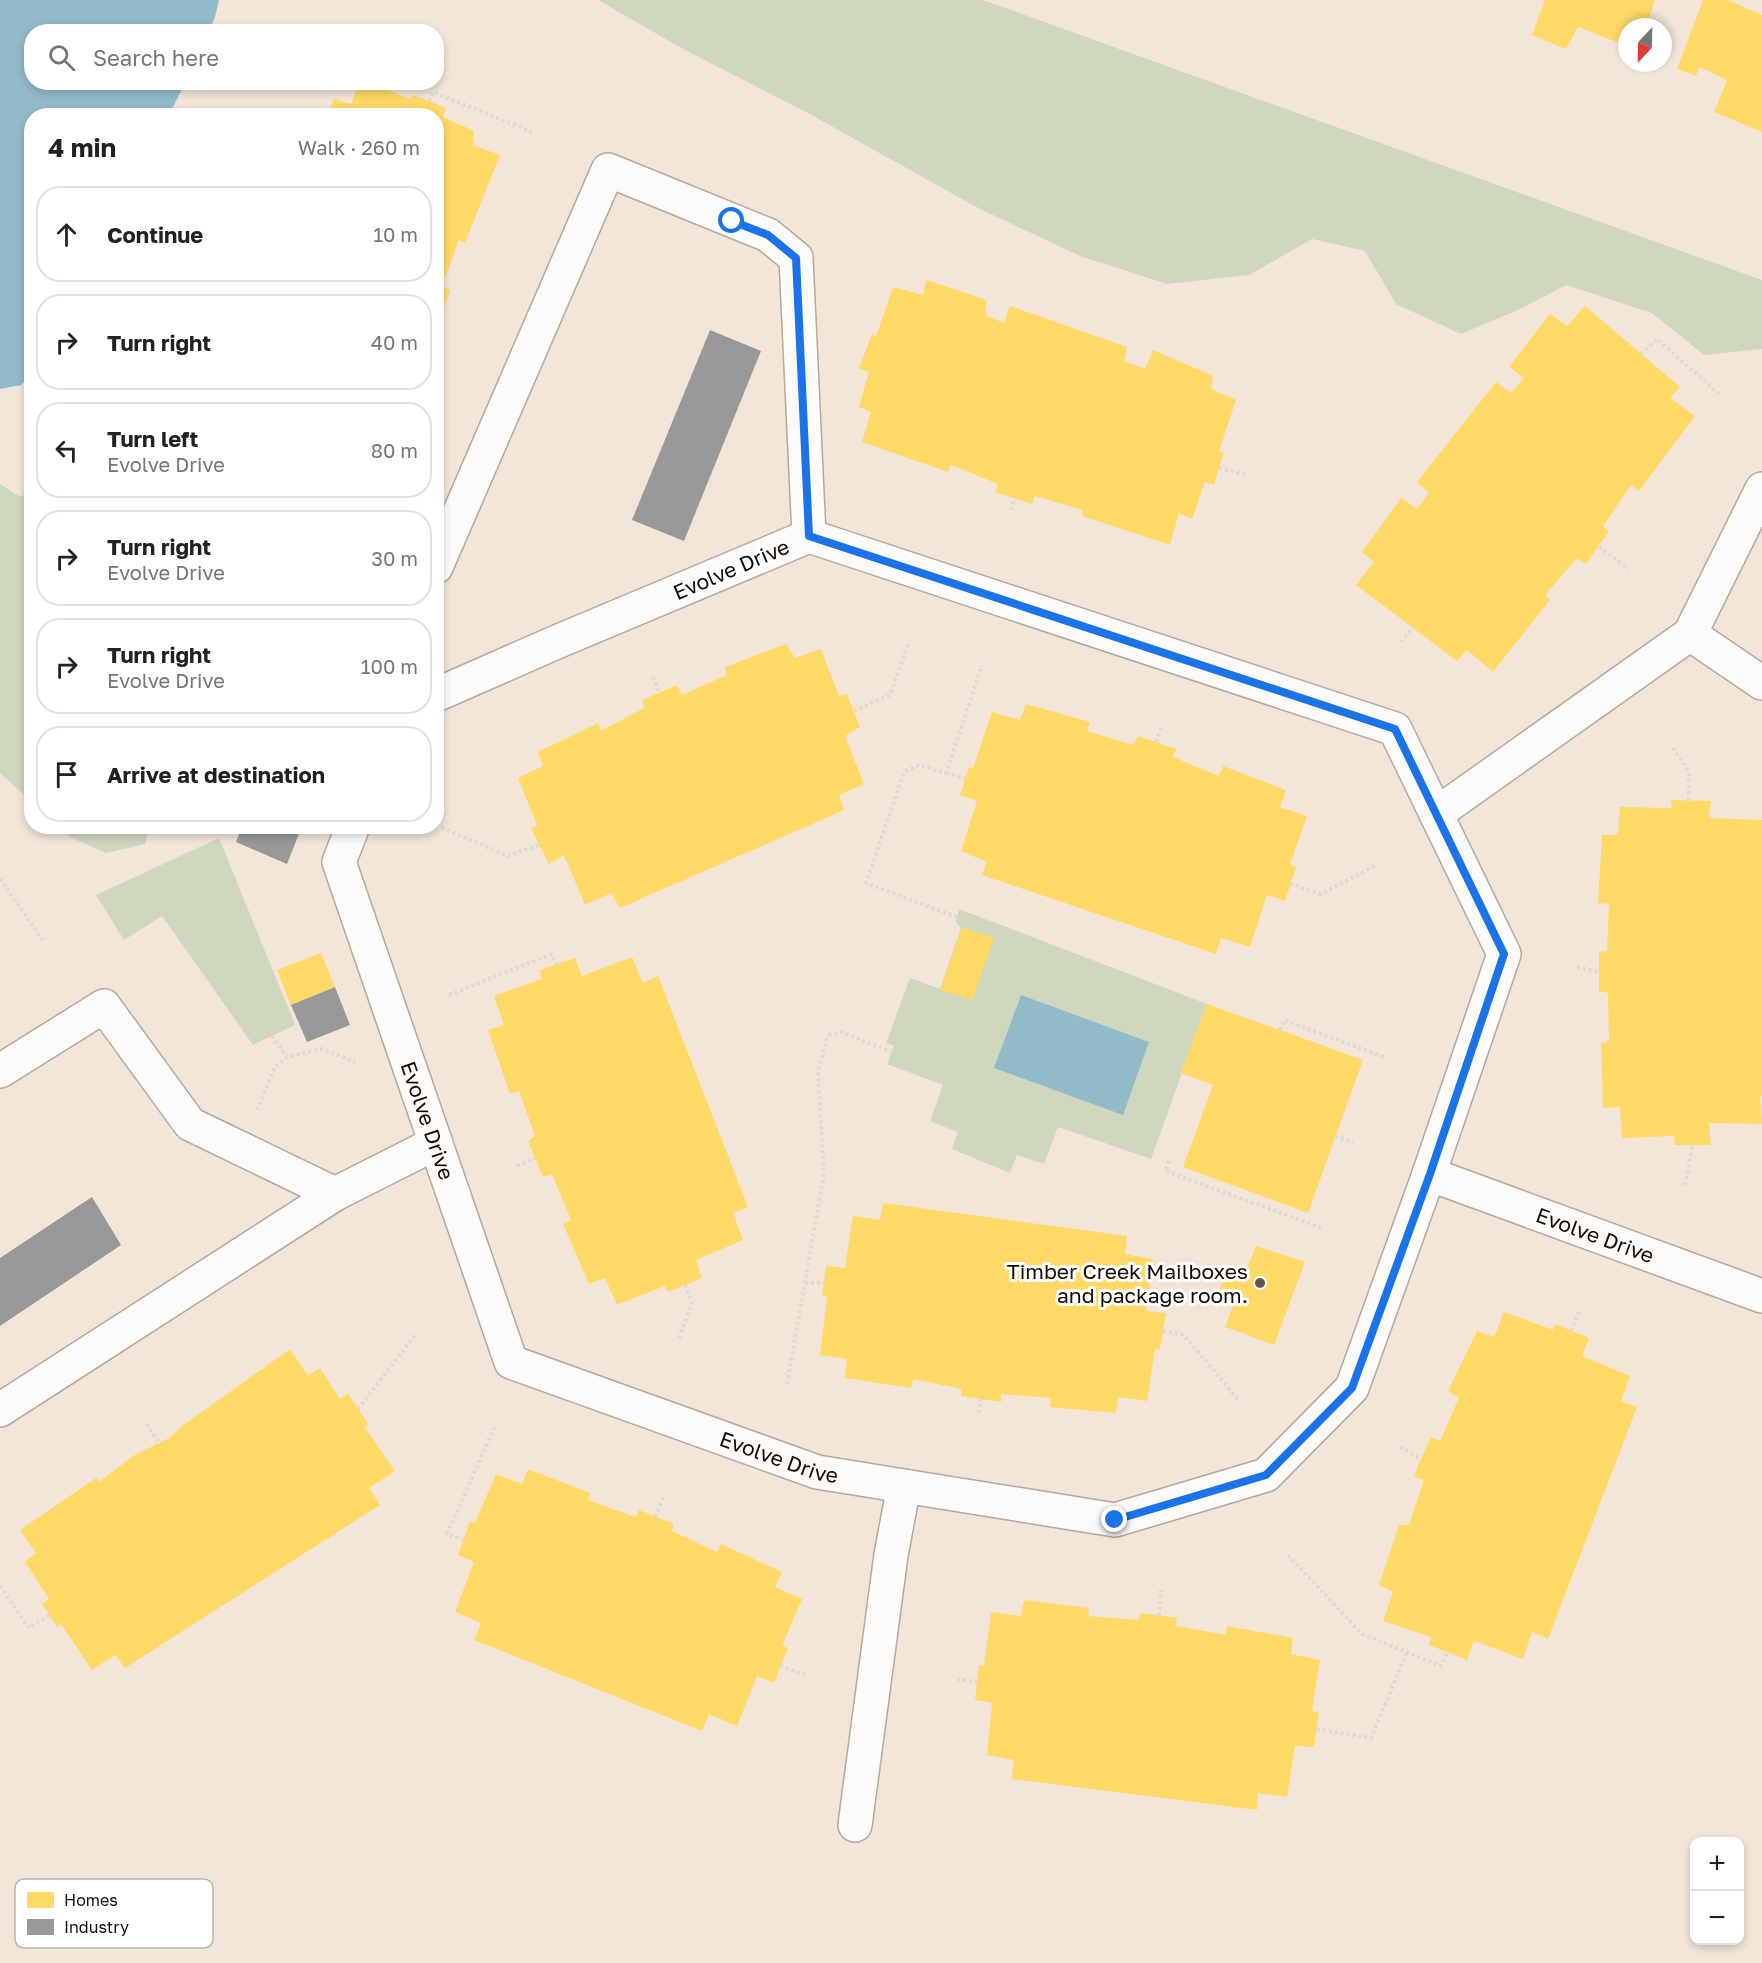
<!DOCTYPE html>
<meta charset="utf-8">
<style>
:root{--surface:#fff;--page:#f2f2f2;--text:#202124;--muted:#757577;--line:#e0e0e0}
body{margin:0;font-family:"Golos Text",sans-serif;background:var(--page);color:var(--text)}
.controls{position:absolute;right:18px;bottom:18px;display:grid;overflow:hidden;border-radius:12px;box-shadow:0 3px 9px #0003}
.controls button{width:54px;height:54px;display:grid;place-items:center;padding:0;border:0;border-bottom:2px solid var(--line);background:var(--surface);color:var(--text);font:30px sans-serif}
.compass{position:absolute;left:1618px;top:18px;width:54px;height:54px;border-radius:50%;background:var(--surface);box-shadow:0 3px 9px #0003;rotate:202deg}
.stop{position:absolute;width:18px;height:18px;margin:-14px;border:4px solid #1a73e8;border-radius:50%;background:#fff}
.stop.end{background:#1a73e8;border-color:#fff;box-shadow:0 2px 6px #0008}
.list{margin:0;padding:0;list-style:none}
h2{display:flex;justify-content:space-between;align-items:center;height:78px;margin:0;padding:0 24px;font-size:26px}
h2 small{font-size:20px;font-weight:400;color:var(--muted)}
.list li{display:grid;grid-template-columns:39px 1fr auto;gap:18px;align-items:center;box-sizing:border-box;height:96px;margin:0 12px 12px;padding:0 12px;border:2px solid var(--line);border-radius:24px}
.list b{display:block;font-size:22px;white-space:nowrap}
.list p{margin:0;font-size:20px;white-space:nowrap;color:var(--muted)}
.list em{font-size:20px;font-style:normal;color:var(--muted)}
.icon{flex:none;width:33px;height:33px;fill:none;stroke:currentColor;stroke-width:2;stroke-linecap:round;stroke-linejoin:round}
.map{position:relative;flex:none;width:1762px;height:1963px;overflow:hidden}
.search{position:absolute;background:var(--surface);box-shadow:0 3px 9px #0003;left:24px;top:24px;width:420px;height:66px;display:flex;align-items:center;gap:15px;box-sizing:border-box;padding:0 21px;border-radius:24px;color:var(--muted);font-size:22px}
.panel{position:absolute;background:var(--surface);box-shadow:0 3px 9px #0003;left:24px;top:108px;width:420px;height:726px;border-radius:24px}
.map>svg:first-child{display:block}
</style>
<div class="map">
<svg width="1762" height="1963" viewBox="0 0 1762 1963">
<rect width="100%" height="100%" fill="#f2e5d8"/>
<!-- green -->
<path fill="#d0d7bf" d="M598,0h385l779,280v69l-58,6 -52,-42 -86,-28 -48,25 -57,24 -65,-30 -31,-53 -53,-12 -63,36 -82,9 -87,-28 -100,-47 -176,-98 -119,-61z
M0,484l19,12 12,1v304l-31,-28z
M60,827h89l-4,17 -39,9 -36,-16z
M219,838l76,187 -42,20 -91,-129 -38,24 -28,-45z
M959,909l248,95 -56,155 -93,-32 -14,37 -27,-9 -7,18 -58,-24 6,-17 -28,-11 13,-36 -56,-21 7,-18 -8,-3 24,-65 30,11 21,-61 -5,-6z"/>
<!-- water -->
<path fill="#93bac9" d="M0,0h219l-4,17 -6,14 -177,1v50l153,1 -16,32 -137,1 -1,259 -10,10 -21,4z
M1021,995l128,47 -26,73 -129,-47z"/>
<!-- homes -->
<path fill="#ffd966" d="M1545,0h110l-9,27h-19v19l-49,-19 -12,22 -34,-14z
M1703,0h25l34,15v117l-48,-20 13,-32 -28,-13 -3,9 -19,-7z
M360,82h8l42,17 4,-4 32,13 -3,9 31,14 -1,14 27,10 -35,88 -6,-3 -17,46 8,4 -13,35 -1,-209h-109l7,-17 17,5z
M926,280l61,20 -2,15 19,8 6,-17 117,41 -3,14 21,8 8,-19 60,26 -2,13 25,11 -17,51 5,1 -10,33 -9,-3 -13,37 -13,-6 -9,32 -88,-29 1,-6 -48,-14 -3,8 -37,-12 3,-8 -47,-19 -3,7 -86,-30 9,-30 -12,-5 10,-35 -10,-4 13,-34 4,3 17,-50 30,8z
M1585,306l95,81 -10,11 25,18 -56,75 -8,-6 -28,41 6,5 -23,33 -9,-6 -32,37 5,5 -57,72 -26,-22 -10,11 -101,-76 18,-23 -12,-10 39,-54 16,11 12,-16 -12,-11 79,-100 15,11 13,-15 -15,-11 41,-53 17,12z
M786,644l9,14 26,-9 18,47 8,-2 13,33 -15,9 19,48 -25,11 5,15 -224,98 -9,-15 -26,12 -21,-50 -15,9 -18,-35 6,-4 -19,-47 25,-12 -5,-14 60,-29 3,8 43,-23 -2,-8 35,-15 5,10 45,-20 -2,-8z
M1026,704l64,18 -3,9 46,14 5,-9 38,13 -3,8 46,19 4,-10 63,24 -6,17 27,9 -17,48 6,3 -11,34 -18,-6 -17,52 -29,-9 -5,16 -234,-79 5,-13 -26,-11 16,-50 -17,-6 9,-28 4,1 19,-56 28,8z
M1671,800l40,1 -2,17 53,2v276h-2l2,28 -53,-1 2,22h-36l-1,-9 -52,2 -2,-31 -17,1 -2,-65 8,-2 -1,-48 -9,-2v-39l8,-1 2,-47 -11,-1 4,-68h16l2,-28 52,1z
M962,927l32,11 -22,62 -32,-10z
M321,953l14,34 -44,18 -14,-35z
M632,957l11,26 15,-7 90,231 -15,6 10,27 -47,20 6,18 -34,14 -3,-6 -48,19 -12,-27 -16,6 -26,-60 8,-4 -19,-46 -9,3 -15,-36 7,-5 -16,-45 -9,3 -22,-64 16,-5 -10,-29 48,-17 -2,-9 35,-12 7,18z
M1207,1004l156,56 -55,153 -125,-46 30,-82 -32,-12z
M883,1203l244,33 -2,18 28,5 -7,52 20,2 -6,36h-5l-8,52 -29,-4 -2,16 -66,-6 1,-9 -50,-4v8l-40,-6 1,-7 -49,-10 -2,9 -66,-10 2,-19 -27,-4 7,-58 -5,-1 4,-30 19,2 8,-52 27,4z
M1256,1246l49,16 -31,83 -49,-18 9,-24 -17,-7 13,-32 16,6z
M1504,1312l49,18 2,-6 34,14 -7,18 48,20 -9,25 16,6 -89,232 -16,-7 -9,27 -49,-18 -7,19 -38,-15 2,-8 -48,-16 10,-29 -14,-7 20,-60h10l15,-45 -10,-4 7,-17 10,-22 9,4 19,-43 -11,-7 29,-60 17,6z
M290,1349l18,27 12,-8 20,31 8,-5 21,31 -5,1 31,45 -26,17 11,17 -255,163 -10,-13 -23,15 -31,-46 -4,3 -15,-23 7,-5 -24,-37 11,-9 -16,-23 76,-52 3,4 34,-26 38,-19 11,-11z
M528,1469l62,24 -2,7 47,17 4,-7 35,14 -2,7 45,21 4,-8 61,28 -7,15 27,12 -20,47 6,2 -14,35 -17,-7 -20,50 -28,-12 -7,17 -228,-91 7,-17 -26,-11 19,-50 -16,-7 12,-34 5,2 21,-49 26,10z
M1024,1600l65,8 -1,8 51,4 1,-7 37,5 -1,8 50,9 1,-9 66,12 -2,16 29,6 -8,51 7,1 -5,35 -19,-1 -8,51 -29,-4 -1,17 -245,-31 2,-19 -27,-5 5,-52 -17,-3 4,-35 5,1 7,-54 30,4z"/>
<!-- industry -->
<path fill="#999" d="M710,330l51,21 -77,190 -52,-21z
M242,826h60l-15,38 -51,-22z
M335,987l15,38 -43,17 -16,-37z
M92,1197l29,48 -121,81v-68z"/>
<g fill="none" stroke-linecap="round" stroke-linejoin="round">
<!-- minor casing -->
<g stroke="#b3a99f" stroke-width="36">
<g id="minor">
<path d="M436,567l172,-397 160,65 28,23 13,278"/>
<path d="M1690,634l72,49"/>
<path d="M1436,814l254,-180 72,-145"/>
<path id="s1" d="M353,826l-14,36 172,500 306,110 298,48 151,-45 86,-87 77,-214 75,-220 -109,-225 -586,-193 -250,105 -123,54"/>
<path d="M0,1071l104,-65 86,118 145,70"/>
<path id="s2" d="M1429,1174l333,122"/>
<path d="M0,1410l335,-216 101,-51"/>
<path d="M855,1825l36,-270 13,-69"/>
</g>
</g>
<!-- path -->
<path stroke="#ddd9d5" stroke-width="4" stroke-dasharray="3 3" stroke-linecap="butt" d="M429,101l4,-9 99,40
M1641,354l16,-15 62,55
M1219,468l27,7
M1011,510l3,-12
M1599,547l30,22
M1401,642l12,-15
M653,677l6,16
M854,711l36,-16 19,-54
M1156,742l6,-17
M1673,748l16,23v29
M946,773l19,5
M436,825l72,31 31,-11
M0,879l43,61
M1290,884l31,10 55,-29
M957,917l-91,-34 38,-111 15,-7 27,8 36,-108
M1577,967l22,5
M449,995l103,-41 4,11
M1280,1030l4,-10 100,37
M272,1036l15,21
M257,1110l18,-43 12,-10 35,-8 33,13
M1335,1136l18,7
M1169,1161l-4,10 157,57
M517,1166l18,-8
M1685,1185l8,-40
M805,1283h19
M1163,1331l21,4 56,67
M1571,1331l9,-20
M679,1338l13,-35 -7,-18
M787,1384l37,-210 -6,-103 10,-36 14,-3 49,20
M358,1409l58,-75
M979,1413l2,-15
M147,1424l12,19
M1400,1447l21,12
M655,1517l9,-21
M464,1540l-17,-6 47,-106
M1288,1555l74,79 79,32 6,-14
M0,1586l29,42 21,-13
M1159,1616l2,-26
M780,1666l25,9
M957,1679l20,3
M1317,1729l54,9 36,-86"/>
<!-- minor -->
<use href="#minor" stroke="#fdfbf9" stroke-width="33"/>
</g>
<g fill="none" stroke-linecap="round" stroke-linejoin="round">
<!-- route -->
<path stroke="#1a73e8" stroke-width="8" d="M732,221l36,14 28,23 13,278 586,193 109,225 -74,220 -78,214 -86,87 -151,45"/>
</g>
<!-- markers -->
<circle fill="#60574e" stroke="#fff" stroke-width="2" cx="1260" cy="1283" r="6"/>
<g text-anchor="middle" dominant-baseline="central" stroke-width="6" stroke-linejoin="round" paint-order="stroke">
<!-- street labels -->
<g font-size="21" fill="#120a04" stroke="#fff">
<text transform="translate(731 569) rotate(-23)">Evolve Drive</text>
<text stroke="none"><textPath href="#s1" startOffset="312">Evolve Drive</textPath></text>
<text stroke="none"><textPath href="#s2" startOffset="177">Evolve Drive</textPath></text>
<text stroke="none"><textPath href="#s1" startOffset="852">Evolve Drive</textPath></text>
</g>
<!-- poi labels -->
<g font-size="21" fill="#120a04" stroke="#fff" text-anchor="end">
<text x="1248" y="1271">Timber Creek Mailboxes<tspan x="1248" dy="24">and package room.</tspan></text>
</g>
</g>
<!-- legend -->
<rect x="15" y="1879" width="198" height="69" rx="9" fill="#fff" stroke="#b8b6b4" stroke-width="1.5"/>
<rect x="27" y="1892" width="27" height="16" fill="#ffd966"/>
<rect x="27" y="1919" width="27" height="16" fill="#999"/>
<g font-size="16" fill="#120a04">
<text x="64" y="1906">Homes</text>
<text x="64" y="1933">Industry</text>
</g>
</svg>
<div class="controls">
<button>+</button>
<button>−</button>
</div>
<svg class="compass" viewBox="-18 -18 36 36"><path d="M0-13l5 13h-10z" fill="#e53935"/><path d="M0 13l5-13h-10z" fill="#757577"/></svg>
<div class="stop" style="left:732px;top:221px"></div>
<div class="stop end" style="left:1115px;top:1520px"></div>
<div class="search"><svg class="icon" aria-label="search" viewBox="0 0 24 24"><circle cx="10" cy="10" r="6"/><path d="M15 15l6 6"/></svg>Search here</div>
<section class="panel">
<h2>4 min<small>Walk · 260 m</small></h2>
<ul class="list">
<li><svg class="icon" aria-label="ahead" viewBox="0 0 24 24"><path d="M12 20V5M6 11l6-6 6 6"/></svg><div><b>Continue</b></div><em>10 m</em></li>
<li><svg class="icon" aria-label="right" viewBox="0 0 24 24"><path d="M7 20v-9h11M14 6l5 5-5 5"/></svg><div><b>Turn right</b></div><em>40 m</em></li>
<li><svg class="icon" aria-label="left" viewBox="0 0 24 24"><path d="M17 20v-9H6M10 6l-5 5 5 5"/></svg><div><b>Turn left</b><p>Evolve Drive</p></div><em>80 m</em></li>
<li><svg class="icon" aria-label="right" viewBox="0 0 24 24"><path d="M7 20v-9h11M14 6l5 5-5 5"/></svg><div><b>Turn right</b><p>Evolve Drive</p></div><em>30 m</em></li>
<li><svg class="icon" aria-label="right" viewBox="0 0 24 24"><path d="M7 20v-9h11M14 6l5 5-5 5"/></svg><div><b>Turn right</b><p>Evolve Drive</p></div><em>100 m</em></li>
<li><svg class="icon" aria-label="arrive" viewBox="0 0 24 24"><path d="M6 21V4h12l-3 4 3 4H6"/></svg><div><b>Arrive at destination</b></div></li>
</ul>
</section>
</div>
